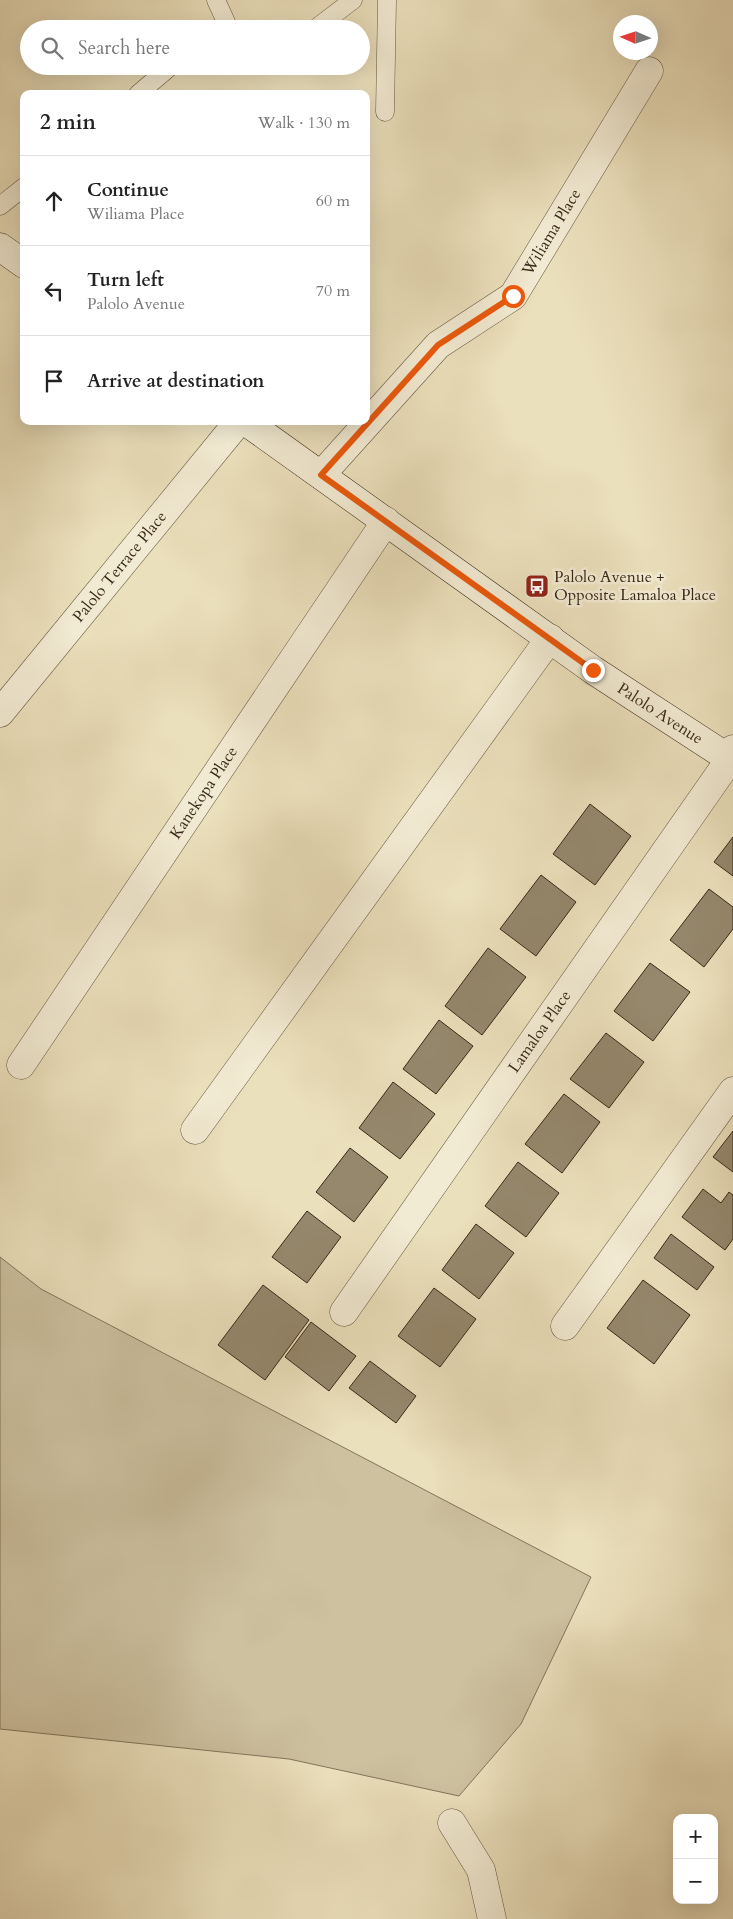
<!DOCTYPE html>
<meta charset="utf-8">
<style>
:root{--surface:#fff;--page:#f2f2f2;--text:#222;--muted:#767676;--line:#e0e0e0}
body{margin:0;font-family:Cardo,serif;background:var(--page);color:var(--text)}
.controls{position:absolute;right:15px;bottom:15px;display:grid;overflow:hidden;border-radius:10px;box-shadow:0 5px 20px #0002}
.controls button{width:45px;height:45px;display:grid;place-items:center;padding:0;border:0;border-bottom:1px solid var(--line);background:var(--surface);color:var(--text);font:25px sans-serif}
.compass{position:absolute;left:613px;top:15px;width:45px;height:45px;border-radius:50%;background:var(--surface);box-shadow:0 5px 20px #0002;rotate:273deg}
.stop{position:absolute;width:15px;height:15px;margin:-11px;border:4px solid #ea580c;border-radius:50%;background:#fff}
.stop.end{background:#ea580c;border-color:#fff;box-shadow:0 1px 5px #0008}
.list{margin:0;padding:0;list-style:none}
h2{display:flex;justify-content:space-between;align-items:center;height:65px;margin:0;padding:0 20px;font-size:21px}
h2 small{font-size:16px;font-weight:400;color:var(--muted)}
.list li{display:grid;grid-template-columns:32px 1fr auto;gap:15px;align-items:center;box-sizing:border-box;height:90px;padding:0 20px;border-top:1px solid var(--line)}
.list b{display:block;font-size:19px;white-space:nowrap}
.list p{margin:0;font-size:16px;white-space:nowrap;color:var(--muted)}
.list em{font-size:16px;font-style:normal;color:var(--muted)}
.icon{flex:none;width:28px;height:28px;fill:none;stroke:currentColor;stroke-width:2;stroke-linecap:round;stroke-linejoin:round}
.map{position:relative;flex:none;width:733px;height:1919px;overflow:hidden}
.search{position:absolute;background:var(--surface);box-shadow:0 5px 20px #0002;left:20px;top:20px;width:350px;height:55px;display:flex;align-items:center;gap:12px;box-sizing:border-box;padding:0 18px;border-radius:28px;color:var(--muted);font-size:19px}
.panel{position:absolute;background:var(--surface);box-shadow:0 5px 20px #0002;left:20px;top:90px;width:350px;height:335px;border-radius:10px}
.map>svg:first-child{display:block}
</style>
<div class="map">
<svg width="733" height="1919" viewBox="0 0 733 1919">
<rect width="100%" height="100%" fill="#ebe0bc"/>
<filter id="stains"><feTurbulence type="fractalNoise" baseFrequency=".004" numOctaves="4"/><feColorMatrix values="0 0 0 0 .2 0 0 0 0 .09 0 0 0 0 .02 0 0 0 .5 -.17"/></filter>
<radialGradient id="worn" r=".72"><stop offset=".6" stop-color="#630" stop-opacity="0"/><stop offset="1" stop-color="#630" stop-opacity=".3"/></radialGradient>
<!-- green -->
<path fill="#cdc1a0" stroke="#82745c" d="M0,1257l41,32 550,288 -70,147 -62,72 -170,-37 -289,-30z"/>
<!-- building -->
<path fill="#95886d" stroke="#382818" d="M590,804l41,32 -36,49 -42,-31z
M733,837v39l-19,-14z
M541,875l35,27 -40,54 -36,-27z
M709,889l24,18v22l-29,38 -34,-27z
M488,948l38,29 -44,58 -37,-29z
M650,963l40,29 -37,49 -39,-30z
M439,1020l34,26 -37,48 -33,-25z
M606,1033l38,29 -35,46 -39,-29z
M393,1082l42,32 -35,45 -41,-31z
M564,1094l36,28 -38,51 -37,-29z
M733,1131v41l-20,-15z
M350,1148l38,29 -34,45 -38,-30z
M518,1162l41,31 -33,44 -41,-31z
M703,1189l18,14 8,-11 4,3v44l-8,11 -43,-33z
M307,1211l34,26 -34,46 -35,-26z
M476,1224l38,29 -35,46 -37,-29z
M671,1234l43,33 -17,23 -43,-32z
M643,1280l47,35 -36,49 -47,-36z
M263,1285l46,35 -44,60 -47,-35z
M434,1288l42,31 -36,48 -42,-31z
M311,1322l45,34 -27,35 -44,-34z
M370,1361l46,35 -20,27 -47,-35z"/>
<g fill="none" stroke-linecap="round" stroke-linejoin="round">
<!-- lane casing -->
<g stroke="#655641" stroke-width="19">
<path id="lane" d="M216,0l10,22
M315,29l38,-29
M138,94l33,-28
M385,112l2,-112
M0,206l24,-19"/>
</g>
<!-- street casing -->
<g stroke="#655641" stroke-width="29">
<g id="street">
<path id="s1" d="M321,475l117,-130 75,-49 136,-225"/>
<path id="s2" d="M0,713l239,-292"/>
<path id="s3" d="M21,1065l365,-544"/>
<path d="M195,1130l355,-492"/>
<path id="s4" d="M344,1312l386,-553 3,-10"/>
<path d="M565,1326l168,-235"/>
<path d="M452,1823l29,47 11,49"/>
</g>
</g>
<!-- secondary casing -->
<g stroke="#382818" stroke-width="29">
<g id="secondary">
<path d="M0,247l24,17"/>
<path id="s5" d="M245,421l348,249 140,91"/>
</g>
</g>
<!-- lane -->
<use href="#lane" stroke="#f2ebd3" stroke-width="18"/>
<!-- street -->
<use href="#street" stroke="#f2ebd3" stroke-width="28"/>
<!-- secondary -->
<use href="#secondary" stroke="#f2ebd3" stroke-width="28"/>
</g>
<g fill="none" stroke-linecap="round" stroke-linejoin="round">
<!-- route -->
<path stroke="#ea580c" stroke-width="6" d="M513,296l-75,49 -117,130 272,195"/>
</g>
<!-- icons -->
<defs>
<g id="bus-square" transform="scale(1.25)"><rect x="-9" y="-9" width="18" height="18" rx="4" fill="#8f2418" stroke="#f2ebd3"/><path d="M-5-6H5V4H4V6H2V4H-2V6H-4V4H-5ZM-3.5-4V0h7V-4ZM-3.5 1.2v1.5H-2V1.2ZM2 1.2v1.5H3.5V1.2Z" fill="#fff"/></g>
</defs>
<g fill-rule="evenodd">
<use href="#bus-square" x="537" y="586"/>
</g>
<g text-anchor="middle" dominant-baseline="central" stroke-width="5" stroke-linejoin="round" paint-order="stroke">
<!-- street labels -->
<g font-size="16" fill="#382818" stroke="#f2ebd3">
<text stroke="none"><textPath href="#s1" startOffset="339">Wiliama Place</textPath></text>
<text stroke="none"><textPath href="#s2" startOffset="189">Palolo Terrace Place</textPath></text>
<text stroke="none"><textPath href="#s5" startOffset="508">Palolo Avenue</textPath></text>
<text stroke="none"><textPath href="#s3" startOffset="328">Kanekopa Place</textPath></text>
<text stroke="none"><textPath href="#s4" startOffset="342">Lamaloa Place</textPath></text>
</g>
<!-- poi labels -->
<g font-size="16" fill="#382818" stroke="#f2ebd3" text-anchor="start">
<text x="554" y="577">Palolo Avenue +<tspan x="554" dy="18">Opposite Lamaloa Place</tspan></text>
</g>
</g>
<rect width="100%" height="100%" filter="url(#stains)"/>
<rect width="100%" height="100%" fill="url(#worn)"/>
</svg>
<div class="controls">
<button>+</button>
<button>−</button>
</div>
<svg class="compass" viewBox="-18 -18 36 36"><path d="M0-13l5 13h-10z" fill="#e53935"/><path d="M0 13l5-13h-10z" fill="#767676"/></svg>
<div class="stop" style="left:513px;top:296px"></div>
<div class="stop end" style="left:593px;top:670px"></div>
<div class="search"><svg class="icon" aria-label="search" viewBox="0 0 24 24"><circle cx="10" cy="10" r="6"/><path d="M15 15l6 6"/></svg>Search here</div>
<section class="panel">
<h2>2 min<small>Walk · 130 m</small></h2>
<ul class="list">
<li><svg class="icon" aria-label="ahead" viewBox="0 0 24 24"><path d="M12 20V5M6 11l6-6 6 6"/></svg><div><b>Continue</b><p>Wiliama Place</p></div><em>60 m</em></li>
<li><svg class="icon" aria-label="left" viewBox="0 0 24 24"><path d="M17 20v-9H6M10 6l-5 5 5 5"/></svg><div><b>Turn left</b><p>Palolo Avenue</p></div><em>70 m</em></li>
<li><svg class="icon" aria-label="arrive" viewBox="0 0 24 24"><path d="M6 21V4h12l-3 4 3 4H6"/></svg><div><b>Arrive at destination</b></div></li>
</ul>
</section>
</div>
